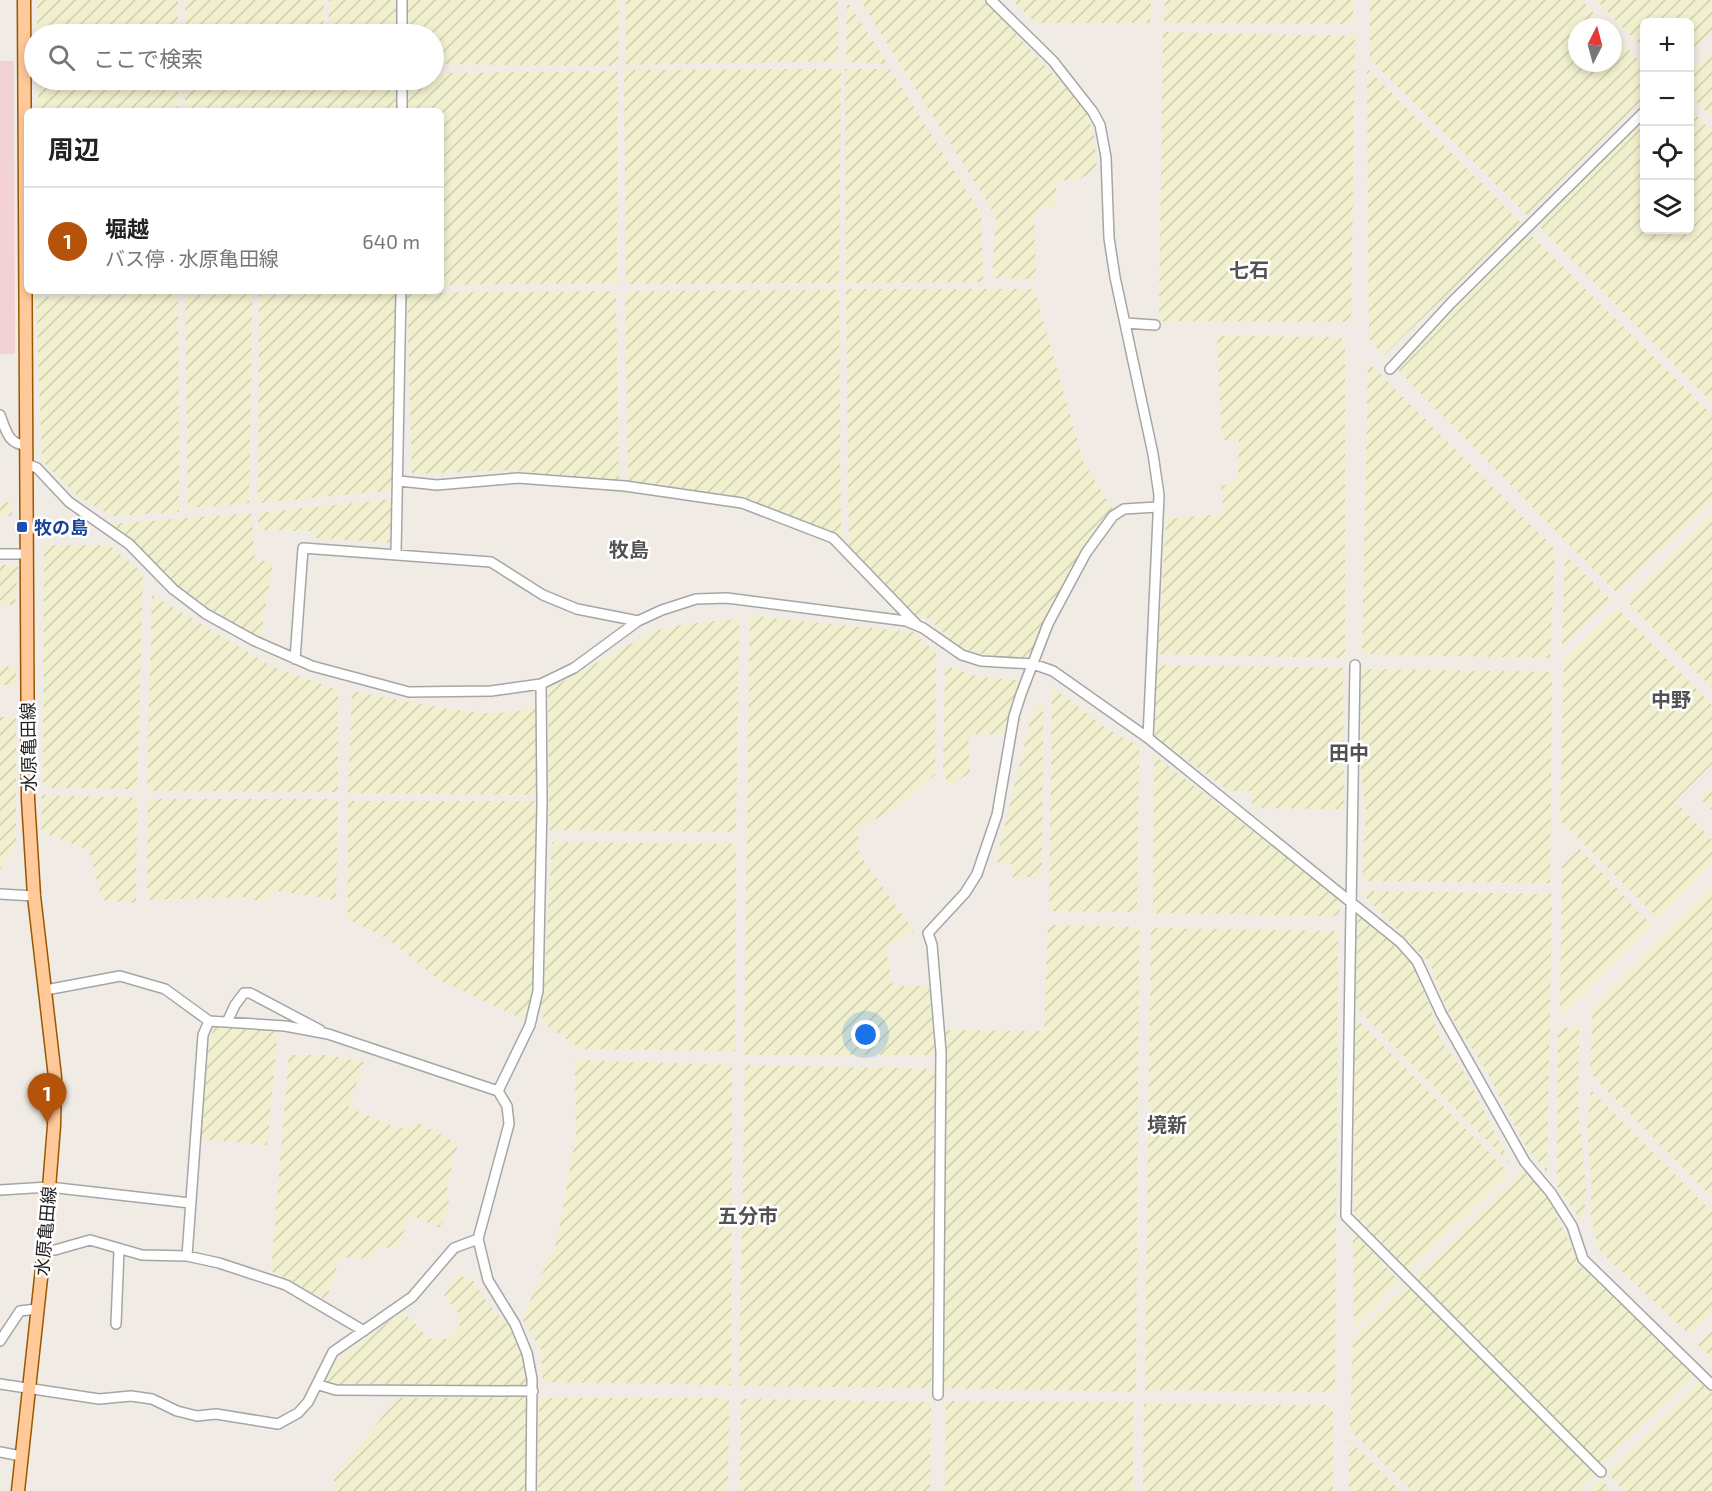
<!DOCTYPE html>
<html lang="ja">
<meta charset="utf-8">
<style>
:root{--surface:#fff;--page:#f2f2f2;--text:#222;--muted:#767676;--line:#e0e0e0;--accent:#b45309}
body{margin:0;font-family:"Exo 2","Noto Sans JP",sans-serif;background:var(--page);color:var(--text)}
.controls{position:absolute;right:18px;top:18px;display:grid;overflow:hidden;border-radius:9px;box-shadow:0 3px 9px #0003}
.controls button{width:54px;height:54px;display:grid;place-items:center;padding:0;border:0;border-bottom:2px solid var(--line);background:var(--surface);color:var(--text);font:30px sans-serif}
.compass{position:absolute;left:1568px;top:18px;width:54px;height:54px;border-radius:50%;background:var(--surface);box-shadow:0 3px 9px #0003;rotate:6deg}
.you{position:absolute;left:866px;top:1035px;width:21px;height:21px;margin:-15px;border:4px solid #fff;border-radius:50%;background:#1a73e8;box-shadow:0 0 0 9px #1a73e833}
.badge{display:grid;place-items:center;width:39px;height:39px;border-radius:50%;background:var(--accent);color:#fff;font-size:20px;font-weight:700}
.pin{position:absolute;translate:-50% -50px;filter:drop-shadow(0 2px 3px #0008)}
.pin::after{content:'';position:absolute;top:32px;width:21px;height:18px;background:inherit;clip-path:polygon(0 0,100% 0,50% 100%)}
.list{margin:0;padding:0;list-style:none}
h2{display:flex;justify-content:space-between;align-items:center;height:78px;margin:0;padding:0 24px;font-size:26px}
h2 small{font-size:20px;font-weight:400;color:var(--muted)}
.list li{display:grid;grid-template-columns:39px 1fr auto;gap:18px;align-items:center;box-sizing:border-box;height:108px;padding:0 24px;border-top:2px solid var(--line)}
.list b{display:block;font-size:22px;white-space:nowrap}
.list p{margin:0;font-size:20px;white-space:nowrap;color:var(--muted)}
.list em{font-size:20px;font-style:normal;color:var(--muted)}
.icon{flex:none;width:33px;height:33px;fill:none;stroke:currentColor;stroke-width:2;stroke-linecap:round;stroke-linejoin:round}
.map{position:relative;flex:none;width:1712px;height:1491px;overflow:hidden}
.search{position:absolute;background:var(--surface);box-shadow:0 3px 9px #0003;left:24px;top:24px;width:420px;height:66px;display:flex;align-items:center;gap:15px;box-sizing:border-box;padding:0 21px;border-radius:33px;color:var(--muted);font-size:22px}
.panel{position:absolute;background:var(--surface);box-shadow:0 3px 9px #0003;left:24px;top:108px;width:420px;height:186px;border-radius:9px}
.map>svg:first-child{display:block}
</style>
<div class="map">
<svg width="1712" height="1491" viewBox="0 0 1712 1491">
<defs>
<pattern id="farmland-furrows" width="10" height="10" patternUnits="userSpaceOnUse" patternTransform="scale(1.5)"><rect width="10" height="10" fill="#f1f0ce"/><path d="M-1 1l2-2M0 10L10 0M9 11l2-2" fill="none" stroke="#cecdb0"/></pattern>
</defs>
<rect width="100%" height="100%" fill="#f0ebe4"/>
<!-- commercial -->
<path fill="#f2d2d4" d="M0,61h14l1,293h-15z"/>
<!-- farmland -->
<path fill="url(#farmland-furrows)" d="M37,0h141v34h-141z
M185,0h139l-1,34h-137z
M329,0h67v34h-68z
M407,0h212l-1,66 -184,-2v-30h-26z
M626,0h212v61l-212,4z
M860,0h124l102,109 8,27 3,32 -17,11 -23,2 -3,25 -20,6 2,67 -44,-1 4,-62z
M1012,0h139l-1,23h-114z
M1165,0h188v24l-189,-1z
M1370,0h211l26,27h-30v36h36v-30l31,32v33l-117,117 -157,-156z
M1596,0h116v32l-22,22v-32h-46v27z
M847,1l41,63 -42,-2z
M1163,32l192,4 -4,286 -192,-1z
M1712,51v67l-22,-23v-22z
M1367,68l154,155 -138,133 -14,-18z
M841,69l-2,214 -213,1 -2,-214z
M845,69h45l91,145 2,68 -137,1z
M618,71l-1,212 -176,2v-174h-35l-1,-31h29v-7z
M38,80h140v31h-140z
M185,80h211v31h-211z
M1690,109l22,23v271l-173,-177 105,-109v113h46z
M1529,233l183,182v85l-95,93 -221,-225z
M846,289h188l50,175 29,45 -34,65 -50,85 -43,-4 -26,-7 -32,-30 -12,-1 -67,-69z
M839,290l2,257 -84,-42 -129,-22 -3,-192z
M616,291l3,192 -107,-13 -100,4 -5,-181z
M178,293l1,219 -67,4 -33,-19 -37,-36 -6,-164z
M395,293l1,197 -138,13 1,-208z
M252,294l-3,209 -61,5 -3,-213z
M1217,336l123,1 5,7v314l-187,-4 8,-135 58,-5 -3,-28 11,-3 6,-5 1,-38h-17z
M1368,362l187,187 -5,109 -188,-4z
M393,499v44l-77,-5 -4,-7 -53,-1 -1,-17z
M0,502h10l2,14h-12z
M251,513l4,47 18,2 -13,77 -75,-45 -73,-70z
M1712,513v175l-85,-87z
M44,545h65l34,28 -6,216 -94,-1z
M1565,555l46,45 -49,47z
M0,565h18l-3,40 -15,-1z
M152,595l121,72 65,23v102l-191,-1z
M1617,608l95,97v59l-37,37 37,39v23l-54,55 -98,-98 4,-160z
M750,616l163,16 23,21 -1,122 -44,36 -33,17 1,26 55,77 -28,17 6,38h37l6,69h-191z
M739,619l-3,213 -187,-2 -1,-140 106,-59 31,-7z
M0,665l16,3v17h-16z
M1157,665l186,3 1,141 -92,-1v-17h-23l-76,-56z
M945,666l35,11 49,4 -12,54 -49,-1 2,38 -19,14 -8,-12z
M1361,669l191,3 -2,211 -188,-2 4,-68 -5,-43z
M1052,689l14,8 41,32 32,17 -2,166 -88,-1z
M352,691l101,19 35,3 28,-1 20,-8 2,91 -190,-2z
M1034,706h9l-1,170 -29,2 -1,-14 -16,-2z
M0,717h16v125l-16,29z
M1154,755l187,144 -2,17 -186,-3z
M1712,786v24l-12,-12z
M42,795l95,3 -1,105 -34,-3 -13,-50 -48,-18z
M148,799h190l-2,101 -65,-10 -5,12 -24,-5 -95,3z
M348,801h188l-3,193 -9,26 -86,-41 -50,-40 -40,-20z
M552,842l184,2 -1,207 -154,-2 -35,-24 -6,-18 4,-26z
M1579,848l73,78 -92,92 2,-153z
M1712,885v312l-122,-124 3,-65z
M1363,891l189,3 -5,279 -24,-31 -37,-72 -40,-62 -16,-45 -68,-70z
M1357,911l36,28 27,36 20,64 28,39 43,87 -155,-158z
M1048,925l91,2 -3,465 -193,-4 2,-358 99,1z
M1151,928l187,3 -3,461 -190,-2z
M1355,1017l154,156 -100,98 -55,-55z
M214,1025l64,5 -11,115 -67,-6 8,-86z
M1561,1028h18l-1,82 8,78 -2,30 -4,1 -23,-33 1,-154z
M289,1055h38l37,7 -16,45 51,22 20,-6 39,21 -11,40 2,23 -10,21 -30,-14 -11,35 -21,-3 -3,13 -34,-2 -14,43 -55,-29z
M575,1060l157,5 -1,320 -188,-3 -2,-33 -19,-30 35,-78 19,-106z
M745,1065l190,4 -4,319 -192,-2z
M1591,1090l121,122v100l-22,23 -90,-84 -3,-8 -7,-32 2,-21 -5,-67z
M1524,1169l24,28 32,69 44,39 70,69 -93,91 -186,-187z
M1353,1231l46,50 -45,47z
M457,1275l15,4 16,25 21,22 14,26 7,35 -192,-2 -12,-4 8,-19 69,-51 26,28h19l12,-12 -2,-14 -14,-18z
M1408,1285l189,187 -19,19h-166l-62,-61 3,-91z
M1712,1329v29l-15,-14z
M1699,1381l13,12v98h-87l-18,-18z
M529,1397l-2,94h-193v-13l63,-80z
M539,1398h190l-1,93h-190z
M741,1399l190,3 -1,89h-190z
M946,1401l187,1v89h-188z
M1144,1404l189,1v86h-190z
M1349,1440l52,51h-52z
M1601,1479l11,12h-24z"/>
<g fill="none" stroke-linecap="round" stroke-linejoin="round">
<!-- minor casing -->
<g stroke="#a6a6a6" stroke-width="12">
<path id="minor" d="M402,0v34
M991,0l62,61 40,51 7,13 6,32 3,81 6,39 38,177 6,41 -11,243
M402,111v-31
M1125,323l30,2
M1390,369l61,-66 193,-191
M0,415c6,15 8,30 27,30
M27,464l10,4 32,34 60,42 44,45 33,25 49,27 57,25 97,26 82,-1 50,-7 33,-16 64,-47 24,-11 34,-11 31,-1 179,23 17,7 39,27 19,6 52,3 20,7 95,67 252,204 17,19 24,52 84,149 26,31 21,33 11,33 129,126
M399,481l38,4 81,-7 107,8 117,17 91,35 84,87
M396,553l5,-262
M0,554h26
M295,659l8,-111 188,14 52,33 34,14 61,12
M1355,665l-9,551 255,256
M0,894l34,2
M46,990l74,-14 45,13 44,32 76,5 43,8 170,57 9,15 2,18 -31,115 10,41 27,44 12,29 5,26 -1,112
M228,1020l7,-15 9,-12h6l70,37
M498,1091l32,-66 8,-34 4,-187 -1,-120
M0,1190l49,-3 141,16
M44,1250h11l35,-10 52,15 45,1 32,7 67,22 78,46
M187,1256l16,-221 6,-14
M116,1324l3,-74
M0,1341l20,-30 17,-2
M0,1384l99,15 32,-3 21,3 25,12 20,5 19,-2 62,10 20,-11 10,-11 25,-50 79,-55 42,-49 24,-9
M319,1385l17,5 197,1
M938,1395l3,-343 -9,-107 -4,-12 37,-40 12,-19 20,-59 17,-99 7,-22 27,-70 38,-71 27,-37 11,-7 33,-2
M0,1452l21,4"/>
</g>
<!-- major casing -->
<g stroke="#995700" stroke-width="15">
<path id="major" d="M18,1491l26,-241 10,-124 1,-49 -21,-181 -6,-97 -4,-799"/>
</g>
<!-- minor -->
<use href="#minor" stroke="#fff" stroke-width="9"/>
<!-- major -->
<use href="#major" stroke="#ffc99a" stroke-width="12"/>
</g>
<!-- markers -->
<rect fill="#1a4fb4" stroke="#fff" stroke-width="2" x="16" y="521" width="12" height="12" rx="3"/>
<g text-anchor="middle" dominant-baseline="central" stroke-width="5" stroke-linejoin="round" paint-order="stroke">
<!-- transit labels -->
<g font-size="18" font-weight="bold" fill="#164399" stroke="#fff" text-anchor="start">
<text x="34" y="527">牧の島</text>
</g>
<!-- street labels -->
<g font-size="18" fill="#1f1f1f" stroke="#fff">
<text transform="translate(28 747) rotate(-91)">水原亀田線</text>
<text transform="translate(45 1231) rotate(-85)">水原亀田線</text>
</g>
<!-- neighbourhood labels -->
<g font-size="20" font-weight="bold" fill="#525252" stroke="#fff">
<text x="1249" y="269">七石</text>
<text x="629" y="549">牧島</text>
<text x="1671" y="699">中野</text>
<text x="1349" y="752">田中</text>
<text x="1167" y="1124">境新</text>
<text x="748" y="1215">五分市</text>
</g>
</g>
</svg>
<div class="controls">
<button>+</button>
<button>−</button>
<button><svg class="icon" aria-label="locate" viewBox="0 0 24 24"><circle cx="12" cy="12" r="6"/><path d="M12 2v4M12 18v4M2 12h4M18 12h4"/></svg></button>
<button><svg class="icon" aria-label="layers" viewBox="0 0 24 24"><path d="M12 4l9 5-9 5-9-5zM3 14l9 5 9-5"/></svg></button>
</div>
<svg class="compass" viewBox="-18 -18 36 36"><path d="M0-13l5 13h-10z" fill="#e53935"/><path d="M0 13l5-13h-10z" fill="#767676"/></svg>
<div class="you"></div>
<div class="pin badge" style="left:47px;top:1123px">1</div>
<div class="search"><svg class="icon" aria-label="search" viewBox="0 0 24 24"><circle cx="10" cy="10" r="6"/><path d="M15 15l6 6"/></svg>ここで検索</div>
<section class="panel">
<h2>周辺<small></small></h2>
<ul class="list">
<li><span class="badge">1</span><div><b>堀越</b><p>バス停 · 水原亀田線</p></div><em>640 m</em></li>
</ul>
</section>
</div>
